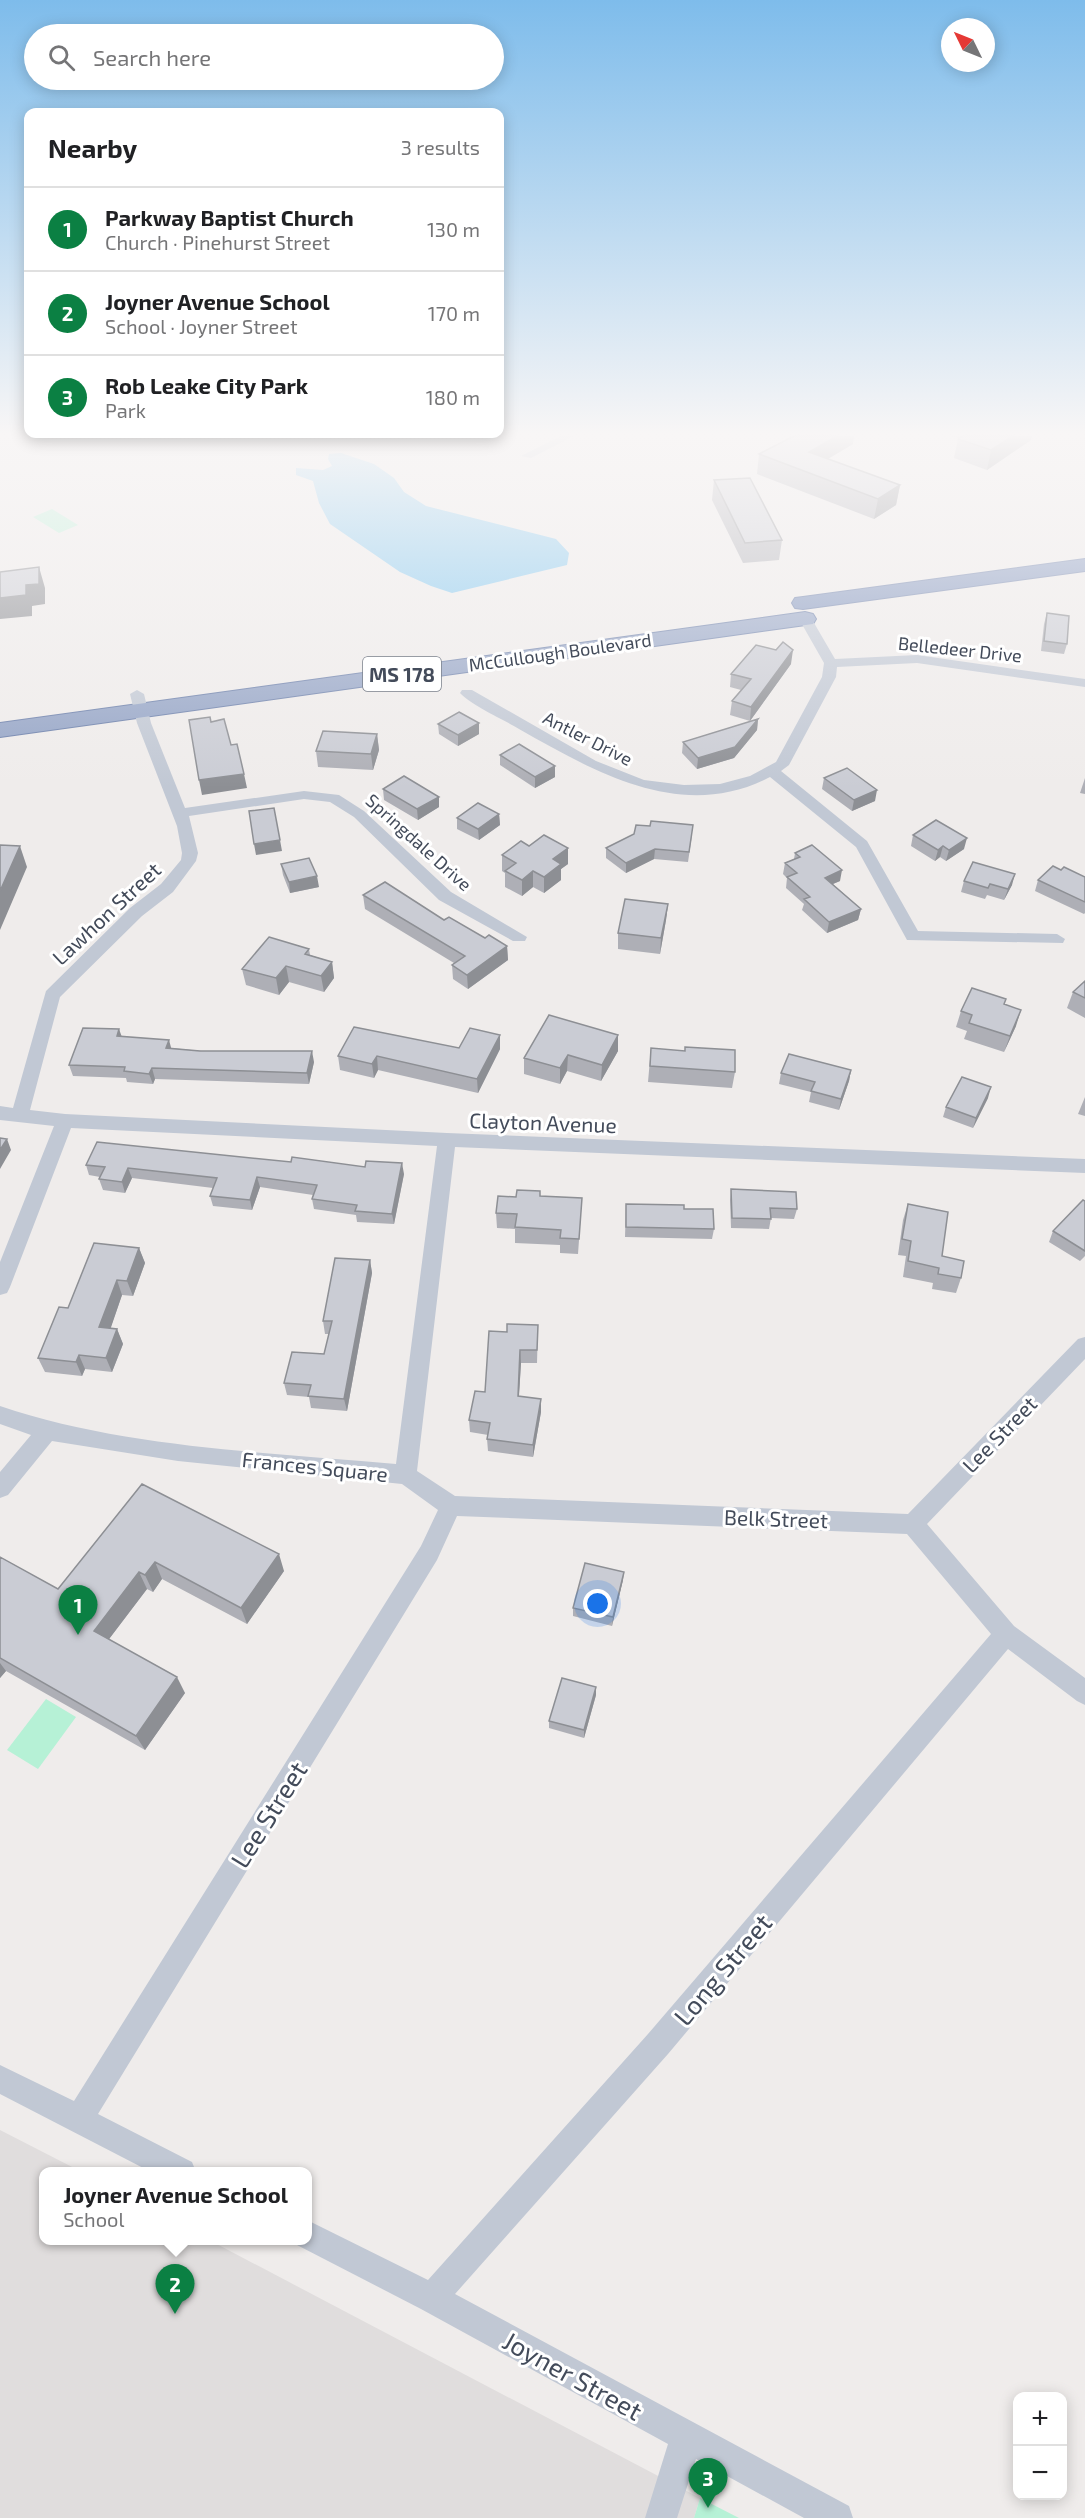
<!DOCTYPE html>
<meta charset="utf-8">
<style>
:root{--surface:#fff;--page:#f6f6f6;--text:#202124;--muted:#757577;--line:#e0e0e0;--accent:#0b8043}
body{margin:0;font-family:"Exo 2",sans-serif;background:var(--page);color:var(--text)}
.controls{position:absolute;right:18px;bottom:18px;display:grid;overflow:hidden;border-radius:12px;box-shadow:0 3px 15px #0003}
.controls button{width:54px;height:54px;display:grid;place-items:center;padding:0;border:0;border-bottom:2px solid var(--line);background:var(--surface);color:var(--text);font:30px sans-serif}
.compass{position:absolute;left:941px;top:18px;width:54px;height:54px;border-radius:50%;background:var(--surface);box-shadow:0 3px 15px #0003;rotate:313deg}
.you{position:absolute;left:598px;top:1604px;width:21px;height:21px;margin:-15px;border:4px solid #fff;border-radius:50%;background:#1a73e8;box-shadow:0 0 0 9px #1a73e833}
.badge{display:grid;place-items:center;width:39px;height:39px;border-radius:50%;background:var(--accent);color:#fff;font-size:20px;font-weight:700}
.pin{position:absolute;translate:-50% -50px;filter:drop-shadow(0 2px 3px #0008)}
.pin::after{content:'';position:absolute;top:32px;width:21px;height:18px;background:inherit;clip-path:polygon(0 0,100% 0,50% 100%)}
.popup{position:absolute;left:39px;top:2167px;width:273px;height:78px;box-sizing:border-box;display:grid;place-content:center;border-radius:12px;background:var(--surface);filter:drop-shadow(0 2px 4px #0005);font-size:20px;white-space:nowrap;color:var(--muted)}
.popup b{font-size:22px;color:var(--text)}
.popup::after{content:'';position:absolute;left:50%;top:100%;margin-left:-12px;border:12px solid transparent;border-top-color:var(--surface)}
.list{margin:0;padding:0;list-style:none}
h2{display:flex;justify-content:space-between;align-items:center;height:78px;margin:0;padding:0 24px;font-size:26px}
h2 small{font-size:20px;font-weight:400;color:var(--muted)}
.list li{display:grid;grid-template-columns:39px 1fr auto;gap:18px;align-items:center;box-sizing:border-box;height:84px;padding:0 24px;border-top:2px solid var(--line)}
.list b{display:block;font-size:22px;white-space:nowrap}
.list p{margin:0;font-size:20px;white-space:nowrap;color:var(--muted)}
.list em{font-size:20px;font-style:normal;color:var(--muted)}
.icon{flex:none;width:33px;height:33px;fill:none;stroke:currentColor;stroke-width:2;stroke-linecap:round;stroke-linejoin:round}
.map{position:relative;flex:none;width:1085px;height:2518px;overflow:hidden}
.search{position:absolute;background:var(--surface);box-shadow:0 3px 15px #0003;left:24px;top:24px;width:480px;height:66px;display:flex;align-items:center;gap:15px;box-sizing:border-box;padding:0 21px;border-radius:33px;color:var(--muted);font-size:22px}
.panel{position:absolute;background:var(--surface);box-shadow:0 3px 15px #0003;left:24px;top:108px;width:480px;height:330px;border-radius:12px}
.map>svg:first-child{display:block}
</style>
<div class="map">
<svg width="1085" height="2518" viewBox="0 0 1085 2518">
<rect width="100%" height="100%" fill="#efeceb"/>
<!-- education -->
<path fill="#e0dddd" d="M0,2130l80,41 -37,1v68l168,1 489,257 -6,20h-694z"/>
<!-- green -->
<path fill="#b6f1d6" d="M52,509l26,16 -19,8 -26,-16z
M46,1699l30,18 -38,52 -31,-19z
M700,2498l39,20h-45z"/>
<!-- water -->
<path fill="#80c7f0" d="M341,453l33,11 20,14 10,14 22,14 130,33 13,14 -2,12 -115,28 -21,-7 -31,-14 -70,-48 -11,-21 -6,-22 -17,-6v-7l27,2 9,-4 -4,-7 1,-5z"/>
<g fill="none" stroke-linecap="round" stroke-linejoin="round">
<!-- trunk casing -->
<g stroke="#6b7faa" stroke-width="2">
<path id="trunk" d="M805,612l8,2 3,5 -3,5 -813,113v-14z"/>
</g>
<!-- motorway casing -->
<g stroke="#6b7faa" stroke-width="2">
<path id="motorway" d="M1085,559v12l-282,38 -8,-1 -3,-5 3,-5 8,-1z"/>
</g>
<!-- minor -->
<path fill="#c1c8d4" fill-rule="evenodd" d="M561,436h13l-43,22 -10,-2z
M805,615l5,1 25,43 82,-4 168,24v8l-168,-24 -80,4 -1,10 -47,88 -8,6 86,70 51,90 139,3 8,5 -2,4 -156,-3 -51,-93 -86,-70c-88,46 -175,-5 -251,-48 -16,-10 -47,-23 -59,-36l2,-3h10l124,71 48,19 40,5 36,-1 30,-8 26,-14 46,-85 2,-14 -25,-44z
M137,690l7,4 7,29 34,85 119,-17 35,4 25,16 87,81 76,45 -2,4h-12l-74,-41 -85,-83 -24,-15 -26,-3 -115,17 9,37 -2,8 -23,31 -31,24 -82,81 -30,113 35,4 382,19 638,26v14l-630,-26 -38,324 38,25 453,18 170,-175 7,-2v22l-158,165 87,102 71,52v27l-8,-4 -69,-52 -340,405 -213,240 394,212 4,12h-49l-108,-59 -19,59h-32l23,-74 -247,-135 -124,-64 -3,-5h13v-20l121,60 220,-246 343,-400 -84,-100 -450,-18 -20,44 -339,554 94,48 4,10h-45l-151,-78v-29l74,36 347,-555 17,-36 -36,-26 -224,-23 -126,-20 -44,54 -8,3v-26l31,-37 -31,-11v-18c124,42 266,46 396,58l41,-318 -366,-18 -61,159 -3,6 -7,2v-33l54,-136 -54,-6v-14l13,2 33,-117 84,-83 31,-24 20,-24 1,-7 -5,-27 -40,-103 -7,-29z"/>
<!-- trunk -->
<use href="#trunk" fill="#94a4c6" fill-rule="evenodd"/>
<!-- motorway -->
<use href="#motorway" fill="#8094be" fill-rule="evenodd"/>
</g>
<!-- wall -->
<path fill="#aeafb6" d="M951,436h81l-1,4 -44,30 -33,-12 4,-20z
M853,444l-25,15 72,26 -4,20 -22,14 -117,-45 2,-20z
M714,480l68,60 -3,20 -36,3 -31,-63z
M1047,613l20,31 -3,10 -23,-3 3,-27z
M791,664l-41,57 -20,-6 2,-14 9,-11 -11,-3 1,-13z
M758,719l-1,11 -23,28 -37,11 -15,-16 1,-11z
M479,723v11l-21,12 -19,-12 -1,-10z
M377,734l2,16 -6,20 -55,-3 -2,-16z
M500,755l55,11v11l-20,11 -35,-23z
M824,778l51,23 -23,10 -30,-22z
M1085,778v16l-5,-1z
M383,789l56,18 -21,13 -34,-20z
M499,814l1,11 -21,15 -22,-11v-11z
M692,835l-4,27 -34,-3 -28,14 -20,-15v-10z
M913,835l51,14 -18,12 -6,-4 -5,4 -24,-15z
M529,846l39,2v16l-7,5v11l-17,13 -11,-6 -11,9 -17,-9v-14l-3,-2v-16z
M795,853l45,28 -7,3 28,25 -3,11 -31,13 -25,-23 2,-6 -18,-16 1,-10 -4,-4 2,-11 9,-4z
M281,864l38,23 -29,6 -7,-18z
M1061,870l24,7v36l-1,1 -49,-23 3,-11z
M964,881l48,4 -8,15 -17,-5 -2,4 -24,-7z
M363,895l81,25 41,18 22,8 1,14 -40,29 -15,-10 -1,-14 2,-2 -89,-54z
M668,904l-2,16 -6,34 -42,-5v-16z
M309,949l1,6 22,7 2,16 -10,14 -35,-10 -10,13 -33,-10 -4,-16z
M1085,981v37l-18,-10 6,-16z
M1004,1004l12,22 -12,26 -40,-13 3,-8 -11,-4 5,-16z
M500,1035v14l-22,44 -100,-23 -4,8 -34,-8 -2,-14 121,-8z
M618,1035v16l-17,30 -34,-10 -7,13 -36,-10v-16z
M122,1036l49,12 143,14 -5,22 -154,-5 -2,5 -26,-2 -1,-4 -53,-2 -4,-11z
M651,1048l84,24 -3,16 -84,-6z
M851,1070l-2,11 -10,29 -30,-8 2,-10 -32,-8 2,-11z
M1085,1097v19l-7,-2z
M988,1098l-15,30 -30,-11 3,-10z
M86,1165l318,9 -10,50 -37,-2 -1,-7 -42,-6 -2,-10 1,-4 -53,-8 -8,23 -39,-4 -3,-10 3,-8 -81,-10 -7,15 -22,-3 -4,-11 1,-2 -11,-2z
M731,1189l66,20 -3,10 -23,-1 -2,11 -38,-1 -1,-28z
M540,1196l42,2 -4,56 -18,-1v-8l-45,-2v-14l-18,-1 -1,-15 20,-16z
M1085,1201v55l-5,5 -31,-19 4,-11z
M626,1204l58,5 30,20 -2,10 -87,-2z
M908,1204l34,52 19,22 -5,15 -24,-4 1,-6 -30,-6 3,-21 -8,-1 5,-35z
M139,1248l6,15 -12,33 -11,-1 -12,34h7l6,15 -11,28 -27,-3 -3,7 -37,-4 -7,-14 30,-50z
M370,1260l2,13 -25,138 -36,-3 -2,-11 -22,-2 -3,-12 40,-29 5,-20h-4l-2,-13z
M538,1325l-1,38h-16l-2,34 22,15 -8,45 -45,-6 -1,-12 1,-4 -18,-3 -1,-12 16,-28 22,-60z
M142,1484l142,87 -37,53 -85,-45 -9,13 -6,-3 -38,50 76,54 -40,57 -139,-79 -6,7v-121l58,32z
M623,1580l-11,46 -39,-10v-8z
M596,1695l-12,43 -35,-10v-7z"/>
<!-- shaded-wall -->
<path fill="#8d8f94" d="M837,436h17l-1,8 -46,27 2,-19z
M1013,436h19l-1,4 -44,30 4,-20z
M900,485l-4,20 -22,14 4,-20z
M39,567l6,21v16l-13,2v10l-32,3v-21l26,-13z
M793,650l-2,14 -41,57 1,-14z
M758,719l-1,11 -23,28 -37,11 1,-11z
M479,723v11l-21,12v-11z
M377,734l2,16 -6,20 -2,-16z
M555,766v11l-20,11v-11z
M244,774l3,14 -45,7 -3,-15z
M877,790l-2,11 -23,10 2,-11z
M439,797v10l-21,13 -1,-11z
M499,814l1,11 -21,15 -1,-11z
M967,838l-3,11 -18,12 3,-11z
M280,840l2,11 -26,4 -2,-11z
M20,846l7,21 -27,63v-39z
M943,846l-3,11 -5,4 3,-11z
M568,848v16l-7,5v11l-17,13v-16l9,-18z
M655,849l-1,10 -28,14v-10z
M842,870l-2,11 -17,7 2,-10z
M533,871v16l-11,9v-16z
M1015,874l-3,11 -8,15 4,-11z
M317,876l2,11 -29,6 -1,-11z
M668,904l-2,16 -6,34 1,-16z
M861,909l-3,11 -31,13 2,-11z
M507,946l1,14 -40,29 -1,-14z
M332,962l2,16 -10,14 -3,-16z
M286,966l3,16 -10,13 -3,-17z
M1021,1010l-5,16 -12,26 6,-16z
M119,1029l4,11 -6,-4z
M500,1035v14l-22,44 -1,-14z
M618,1035v16l-17,30 1,-16z
M169,1040l3,11 -6,-3z
M312,1051l2,11 -5,22 -2,-11z
M568,1055l-1,16 -7,13v-16z
M377,1056l1,14 -4,8 -2,-14z
M152,1068l3,11 -2,5 -4,-10z
M851,1070l-2,11 -10,29 2,-11z
M991,1087l-3,11 -15,30 3,-10z
M7,1139l4,11 -11,19v-19z
M402,1163l2,11 -10,50 -2,-10z
M128,1168l4,10 -7,15 -3,-11z
M257,1177l3,10 -8,23 -2,-10z
M139,1248l6,15 -12,33 -6,-15z
M370,1260l2,13 -25,138 -3,-12z
M117,1280l5,15 -16,47 -7,-15z
M117,1329l6,15 -11,28 -6,-14z
M520,1350l1,13 -3,46v-13z
M79,1355l6,14 -3,7 -6,-14z
M541,1399v13l-8,45v-12z
M279,1554l5,17 -37,53 -6,-16z
M155,1562l7,17 -9,13 -8,-17z
M139,1572l8,17 -44,58 -9,-16z
M624,1572l-1,8 -11,46 1,-9z
M0,1663l6,8 -6,7z
M177,1677l8,16 -40,57 -9,-14z
M596,1687v8l-12,43v-8z"/>
<!-- building -->
<path fill="#caccd4" stroke="#8d8f94" stroke-width="1.5" d="M794,436h43l-28,16 91,33 -22,14 -119,-45z
M963,436h50l-22,14 -33,-11z
M750,478l32,62 -37,3 -31,-63z
M39,567v17l-13,1v10l-26,3v-26z
M1047,613l22,3 -2,28 -23,-3z
M783,642l10,8 -42,57 -19,-6 19,-22 -20,-5 25,-29 20,5z
M459,712l20,11 -21,12 -20,-11z
M210,717l1,5 13,-3 7,26 6,-1 7,30 -45,6 -10,-60z
M758,719l-23,28 -37,11 -15,-16z
M323,731l54,3 -6,20 -55,-3z
M519,744l36,22 -20,11 -35,-22z
M847,768l30,22 -23,10 -30,-22z
M404,776l35,21 -22,12 -34,-20z
M478,803l21,11 -21,15 -21,-11z
M274,808l6,32 -26,4 -5,-33z
M936,820l31,18 -18,12 -6,-4 -5,4 -25,-15z
M651,821l42,4 -4,27 -34,-3 -29,14 -20,-15 28,-14 2,-9 14,1z
M544,835l24,13 -15,11 8,5 -17,13 -11,-6 -11,9 -17,-9 11,-8 -14,-8 19,-14 8,5z
M0,845l20,1 -20,45z
M812,845l30,25 -17,8 36,31 -32,13 -25,-23 6,-2 -23,-20 10,-4 -12,-10 15,-6 -5,-4z
M309,858l8,18 -28,6 -8,-18z
M973,862l42,12 -7,15 -18,-5 -2,4 -24,-7z
M1053,866l8,4 3,-3 21,10v25l-47,-22z
M385,882l59,38 5,-3 36,21 4,-3 18,11 -40,29 -15,-10 13,-9 -102,-61z
M625,899l43,5 -7,34 -43,-5z
M269,937l40,12 -4,5 27,8 -11,14 -35,-10 -10,12 -34,-9z
M1085,981v17l-12,-6z
M972,988l34,11 -2,5 17,6 -11,26 -41,-13 3,-8 -11,-4z
M549,1015l69,20 -16,30 -34,-10 -8,13 -36,-10z
M354,1027l105,21 11,-20 30,7 -23,44 -100,-23 -5,8 -34,-8z
M83,1028l36,1 -2,7 52,4 -3,8 34,3h112l-5,22 -155,-5 -3,6 -25,-3 1,-4 -56,-2z
M685,1047l50,3v22l-85,-6 1,-18 34,3z
M789,1054l62,16 -10,29 -30,-8 4,-9 -34,-9z
M962,1077l29,10 -15,31 -30,-11z
M0,1138l7,1 -7,11z
M97,1142l194,20 1,-5 73,10 1,-6 36,2 -10,51 -37,-3 2,-6 -45,-6 5,-14 -60,-8 -7,23 -40,-4 7,-18 -89,-10 -6,14 -23,-3 6,-12 -19,-2z
M731,1189l65,3 1,17 -27,-1 1,11 -39,-1z
M517,1190l23,1v5l42,2 -3,41 -19,-1 1,-8 -46,-3 2,-13 -21,-1 2,-17 18,1z
M1083,1200l2,1v50l-32,-20z
M626,1204l58,1v4h29l1,20 -88,-2z
M908,1204l40,8 -6,44 22,5 -3,17 -23,-4 1,-6 -31,-7 3,-20 -9,-2z
M94,1243l45,5 -12,33 -10,-1 -18,47 18,2 -11,29 -27,-3 -3,7 -38,-4 21,-51 9,1z
M335,1258l35,2 -26,139 -36,-3 3,-11 -27,-2 8,-31 32,2 8,-33h-9z
M507,1324l31,1 -1,25h-17l-2,46 23,3 -8,46 -46,-6 3,-16 -21,-3 6,-29 10,1 4,-61 18,1z
M142,1484l137,70 -38,54 -86,-46 -10,13 -6,-3 -45,59 83,46 -41,59 -136,-78v-101l58,32z
M585,1563l39,9 -11,45 -40,-9z
M562,1678l34,9 -12,43 -35,-9z"/>
<!-- sky -->
<linearGradient id="sky" x2="0" y2="1"><stop stop-color="#7ebceb"/><stop offset="0.55" stop-color="#f8f6f6"/><stop offset="1" stop-color="#f8f6f6" stop-opacity="0"/></linearGradient>
<rect width="1085" height="788" fill="url(#sky)"/>
<g text-anchor="middle" dominant-baseline="central" stroke-width="6" stroke-linejoin="round" paint-order="stroke">
<!-- far-street labels -->
<g font-size="18" fill="#434b5a" stroke="#fff">
<text transform="translate(960 649) rotate(6)">Belledeer Drive</text>
<text transform="translate(560 652) rotate(-8)">McCullough Boulevard</text>
<text transform="translate(588 738) rotate(27)">Antler Drive</text>
<text transform="translate(419 842) rotate(42)">Springdale Drive</text>
</g>
<!-- shield labels -->
<rect fill="#fff" stroke="#7b818c" stroke-width="1.5" x="363" y="657" width="78" height="34" rx="4.5"/>
<g font-size="20" font-weight="bold" fill="#434b5a">
<text x="402" y="674">MS 178</text>
</g>
<!-- street labels -->
<g font-size="21" fill="#434b5a" stroke="#fff">
<text transform="translate(106 913) rotate(-43)">Lawhon Street</text>
<text transform="translate(543 1122) rotate(2)">Clayton Avenue</text>
<text transform="translate(999 1434) rotate(-46)">Lee Street</text>
<text transform="translate(315 1466) rotate(6)">Frances Square</text>
<text transform="translate(776 1518) rotate(2)">Belk Street</text>
</g>
<!-- near-street labels -->
<g font-size="26" fill="#434b5a" stroke="#fff">
<text transform="translate(268 1814) rotate(-58)">Lee Street</text>
<text transform="translate(722 1969) rotate(-50)">Long Street</text>
<text transform="translate(573 2375) rotate(29)">Joyner Street</text>
</g>
</g>
</svg>
<div class="controls">
<button>+</button>
<button>−</button>
</div>
<svg class="compass" viewBox="-18 -18 36 36"><path d="M0-13l5 13h-10z" fill="#e53935"/><path d="M0 13l5-13h-10z" fill="#757577"/></svg>
<div class="you"></div>
<div class="pin badge" style="left:78px;top:1635px">1</div>
<div class="pin badge" style="left:175px;top:2314px">2</div>
<div class="popup"><b>Joyner Avenue School</b>School</div>
<div class="pin badge" style="left:708px;top:2508px">3</div>
<div class="search"><svg class="icon" aria-label="search" viewBox="0 0 24 24"><circle cx="10" cy="10" r="6"/><path d="M15 15l6 6"/></svg>Search here</div>
<section class="panel">
<h2>Nearby<small>3 results</small></h2>
<ul class="list">
<li><span class="badge">1</span><div><b>Parkway Baptist Church</b><p>Church · Pinehurst Street</p></div><em>130 m</em></li>
<li><span class="badge">2</span><div><b>Joyner Avenue School</b><p>School · Joyner Street</p></div><em>170 m</em></li>
<li><span class="badge">3</span><div><b>Rob Leake City Park</b><p>Park</p></div><em>180 m</em></li>
</ul>
</section>
</div>
